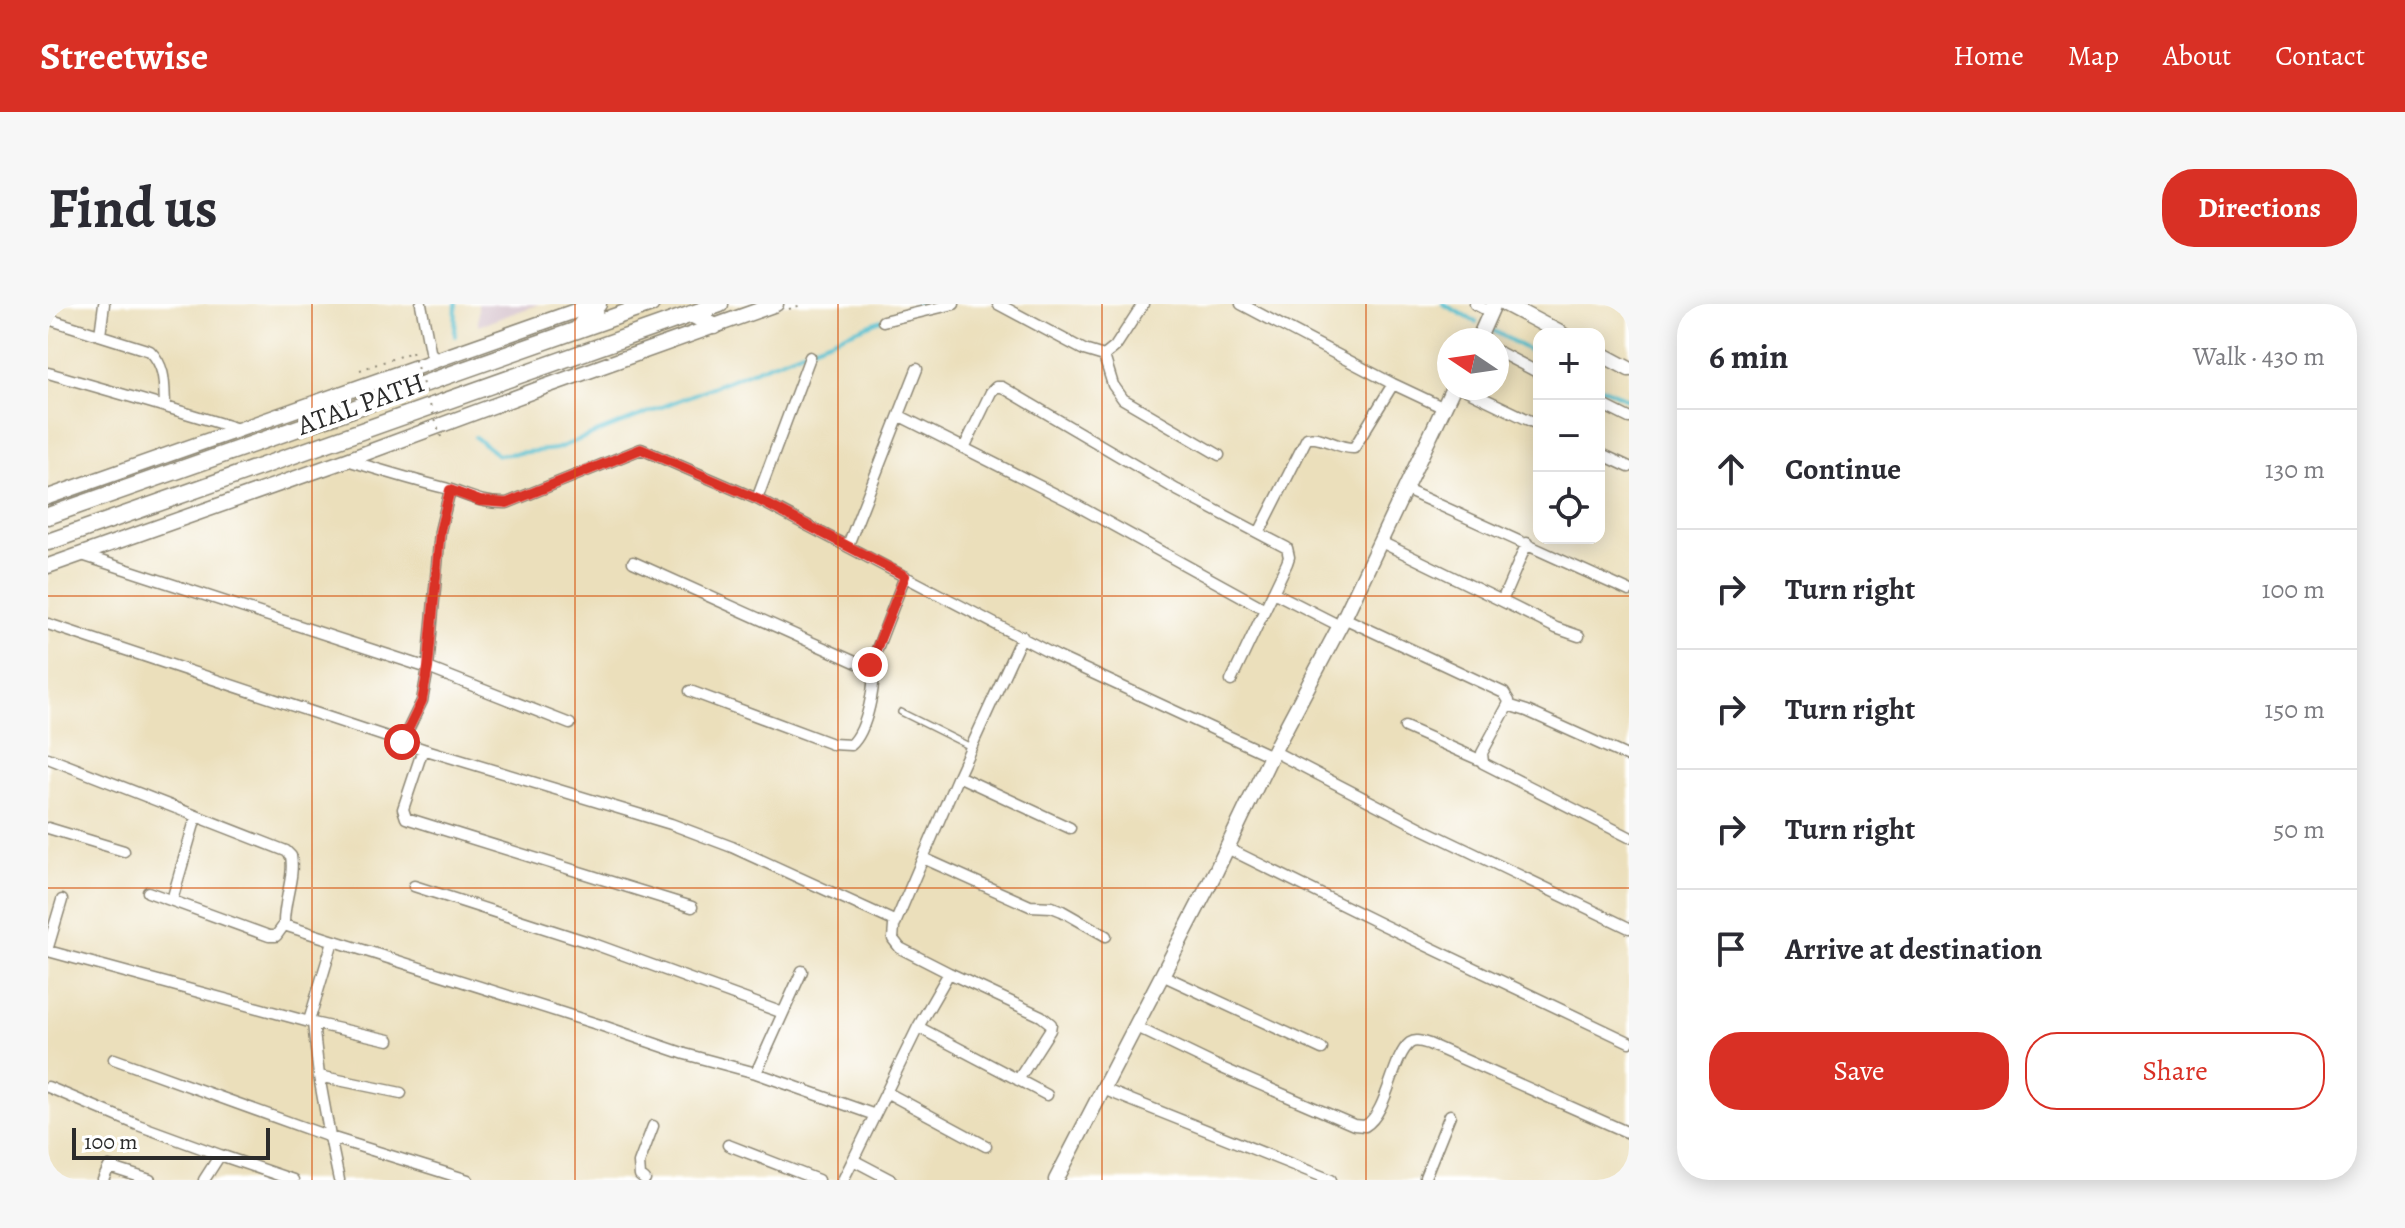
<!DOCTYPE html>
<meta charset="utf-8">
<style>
:root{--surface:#fff;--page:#f7f7f7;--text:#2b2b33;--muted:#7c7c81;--line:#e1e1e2;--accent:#d93025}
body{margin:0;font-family:Alegreya,serif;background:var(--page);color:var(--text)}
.controls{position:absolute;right:24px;top:24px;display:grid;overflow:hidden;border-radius:16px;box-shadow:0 4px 20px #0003}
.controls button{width:72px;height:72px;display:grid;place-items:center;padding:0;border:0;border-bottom:2px solid var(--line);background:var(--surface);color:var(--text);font:40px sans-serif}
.compass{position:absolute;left:1389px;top:24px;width:72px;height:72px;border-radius:50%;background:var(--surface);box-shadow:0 4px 20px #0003;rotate:283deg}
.scale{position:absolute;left:24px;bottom:20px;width:198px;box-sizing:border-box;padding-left:8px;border:4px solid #2b2b2b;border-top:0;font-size:22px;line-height:28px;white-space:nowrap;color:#2b2b2b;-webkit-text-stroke:6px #fff;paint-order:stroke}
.stop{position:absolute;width:24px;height:24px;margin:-18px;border:6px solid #d93025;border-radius:50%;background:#fff}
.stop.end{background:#d93025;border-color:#fff;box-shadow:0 2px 8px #0008}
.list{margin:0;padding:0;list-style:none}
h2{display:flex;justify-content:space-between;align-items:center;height:104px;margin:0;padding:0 32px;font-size:34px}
h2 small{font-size:26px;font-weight:400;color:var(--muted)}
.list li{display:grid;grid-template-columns:52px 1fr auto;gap:24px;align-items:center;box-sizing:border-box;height:120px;padding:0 32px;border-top:2px solid var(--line)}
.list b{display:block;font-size:30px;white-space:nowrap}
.list em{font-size:26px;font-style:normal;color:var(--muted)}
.actions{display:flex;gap:16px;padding:24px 32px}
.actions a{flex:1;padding:18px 0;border:2px solid var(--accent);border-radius:32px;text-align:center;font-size:28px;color:var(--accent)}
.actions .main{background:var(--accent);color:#fff}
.icon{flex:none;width:44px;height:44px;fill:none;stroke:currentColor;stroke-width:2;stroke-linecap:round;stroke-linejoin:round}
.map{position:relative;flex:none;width:1581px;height:876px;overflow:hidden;border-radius:32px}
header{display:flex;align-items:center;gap:48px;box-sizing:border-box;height:112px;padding:0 40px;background:var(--accent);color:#fff}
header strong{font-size:38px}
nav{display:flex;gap:44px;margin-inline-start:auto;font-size:28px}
.intro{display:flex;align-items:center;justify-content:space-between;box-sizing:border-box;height:192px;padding:0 48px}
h1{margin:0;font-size:56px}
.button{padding:20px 36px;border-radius:32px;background:var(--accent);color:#fff;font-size:28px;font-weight:700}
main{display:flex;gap:48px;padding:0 48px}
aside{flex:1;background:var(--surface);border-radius:32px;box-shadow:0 4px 20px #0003}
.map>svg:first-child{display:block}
</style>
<header>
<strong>Streetwise</strong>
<nav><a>Home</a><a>Map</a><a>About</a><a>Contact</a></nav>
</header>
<div class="intro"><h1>Find us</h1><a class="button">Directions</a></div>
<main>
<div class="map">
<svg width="1581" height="876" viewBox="0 0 1581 876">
<rect width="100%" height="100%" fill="#fff"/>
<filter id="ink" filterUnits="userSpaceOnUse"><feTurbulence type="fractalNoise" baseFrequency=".0125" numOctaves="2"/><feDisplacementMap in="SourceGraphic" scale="16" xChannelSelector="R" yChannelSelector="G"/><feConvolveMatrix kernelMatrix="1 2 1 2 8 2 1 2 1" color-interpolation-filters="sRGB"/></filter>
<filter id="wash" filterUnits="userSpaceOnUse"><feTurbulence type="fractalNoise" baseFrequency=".006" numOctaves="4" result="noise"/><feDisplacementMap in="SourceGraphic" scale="32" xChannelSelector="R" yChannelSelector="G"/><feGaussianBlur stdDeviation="1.8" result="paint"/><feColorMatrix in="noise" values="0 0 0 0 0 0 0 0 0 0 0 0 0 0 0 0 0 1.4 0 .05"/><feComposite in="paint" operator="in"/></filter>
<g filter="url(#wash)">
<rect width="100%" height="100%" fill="#ebdfbb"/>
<!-- industrial -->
<path fill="#d2bdc8" d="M430,0h61l-61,22z"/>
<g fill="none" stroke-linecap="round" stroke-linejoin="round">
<!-- stream -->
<path stroke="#54bfcf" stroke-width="4" d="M1395,0l33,18
M852,8l20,-8
M1446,27l45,25
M407,32l1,-32
M1551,82l30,14
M427,133l23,18 58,-6 325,-129"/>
</g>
</g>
<g filter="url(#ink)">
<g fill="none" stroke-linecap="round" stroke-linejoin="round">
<!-- lane casing -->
<g stroke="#8b8573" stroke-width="8">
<path id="lane" d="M853,408l70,35"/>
</g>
<!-- street casing -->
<g stroke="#8b8573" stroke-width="13">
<path id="street" d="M373,0l9,47 5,9
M950,0l86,46 20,6 11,-9 28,-43
M1193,0l152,80 51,24
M1427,0l15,8
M0,15l102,32c16,16 14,34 15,55
M835,17l71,-17
M52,31l4,-31
M1449,47l42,22
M1056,52l9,29 10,14 96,56
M0,69c63,18 127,36 190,56
M1414,84l77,37
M1551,99l30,15
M852,112l169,85 196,108
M916,144l27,-56 5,-5h6l175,103 110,58 2,9 -2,6 -56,118
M1551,149l30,14
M299,156c33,10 65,20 98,28 23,7 36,16 62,15l134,-54 116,50 301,158 213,99
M1356,185l225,102
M709,195l53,-142
M1211,229l48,-95c16,-3 31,11 47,10l39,-64
M1331,237l123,60 25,-58
M800,241l69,-176
M34,251l346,113 142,56
M585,258l231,104 8,-4 33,-86
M1225,288l67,34
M1454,297l54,27 23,8
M1296,314l160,75 5,8 -1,4 -26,48 1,10 146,74
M0,320l375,125 248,75 61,23 164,75
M642,387l142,53 19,1c16,-14 26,-63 21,-83
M1460,401l19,6 102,46
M1357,423l77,34
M354,438l20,-41 6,-33 12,-137 10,-41
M375,445l-20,60 3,9 286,89
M1227,448l150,78 204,98
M0,454l238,93 5,5c4,22 -8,46 -7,69l316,100 85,29 71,19 119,42
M910,472l112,52
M0,524l76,23
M1179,544l154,76 248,118
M875,554l107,48 22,1 10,4 44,25
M366,582l180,58 189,69
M100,588l121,44h7l8,-11
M124,596l24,-83
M0,643l14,-47
M0,647l265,72 6,53 11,61 -216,-78
M901,669l92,43 10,8 -1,6 -32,50
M1114,671l160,74
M261,717l24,-80
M265,719l76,17
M870,723l129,68
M1088,723l79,38 139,60 11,1c23,-13 27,-69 45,-83 6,-4 13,-1 19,1l200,89
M708,769l46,-102
M271,772l82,17
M0,783l90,38 82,30
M1055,785l228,91
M838,788l100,54
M680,841l90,35
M805,856l65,-133 31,-54 -49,-25 -7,-9 1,-13 64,-150 64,-140
M1377,873l25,-62
M55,876l6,-13 41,13
M156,876l16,-25 73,25
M291,876l-9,-43 138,43
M597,876l-5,-4 -1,-13 14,-37
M795,876l10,-20 38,20"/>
</g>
<!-- secondary casing -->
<g stroke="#8b8573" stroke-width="17">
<path id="secondary" d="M1457,0l57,30
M1430,36l16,-36
M1551,49l30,16
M0,193l547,-193
M0,262l299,-106 197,-73 232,-83
M1008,876l160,-309 55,-115 73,-138 109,-230"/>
</g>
<!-- primary casing -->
<g stroke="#8b8573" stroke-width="19">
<path id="primary" d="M643,10l23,12
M529,26l21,-26
M0,212l603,-212
M0,238l672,-238"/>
</g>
<!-- path -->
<path stroke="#8b8573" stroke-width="2" stroke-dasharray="2 6" stroke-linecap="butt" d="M741,5l15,-5
M312,66l52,-18"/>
<!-- lane -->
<use href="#lane" stroke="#fff" stroke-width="5"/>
<!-- street -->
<use href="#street" stroke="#fff" stroke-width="10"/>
<!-- secondary -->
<use href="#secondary" stroke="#fff" stroke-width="14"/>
<!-- primary -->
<use href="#primary" stroke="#fff" stroke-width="16"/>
<!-- path-bridge -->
<path stroke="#8b8573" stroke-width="2" stroke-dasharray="2 6" stroke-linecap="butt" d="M364,48l29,85"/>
</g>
</g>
<g fill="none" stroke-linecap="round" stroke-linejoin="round" filter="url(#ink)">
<!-- route -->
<path stroke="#d93025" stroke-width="10" d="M354,438l20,-41 6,-33 12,-137 10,-41 30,11 27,2 134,-54 116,50 148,77 -35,89"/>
</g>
<!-- grid -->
<path fill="none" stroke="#d5540f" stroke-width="2" stroke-opacity="0.55" d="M264,0v876M527,0v876M790,0v876M1054,0v876M1318,0v876M0,292h1581M0,584h1581"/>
<g text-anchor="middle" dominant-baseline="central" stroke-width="8" stroke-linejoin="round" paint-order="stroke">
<!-- street labels -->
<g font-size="28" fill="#2b2b2b" stroke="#fff">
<text transform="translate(313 100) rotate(-20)">ATAL PATH</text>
</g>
</g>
</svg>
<div class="controls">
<button>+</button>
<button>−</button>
<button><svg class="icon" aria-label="locate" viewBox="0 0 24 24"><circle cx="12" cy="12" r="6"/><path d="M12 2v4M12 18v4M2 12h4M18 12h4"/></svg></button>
</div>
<svg class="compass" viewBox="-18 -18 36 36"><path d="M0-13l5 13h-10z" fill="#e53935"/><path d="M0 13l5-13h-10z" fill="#7c7c81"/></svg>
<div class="scale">100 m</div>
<div class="stop" style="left:354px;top:438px"></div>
<div class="stop end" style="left:822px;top:361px"></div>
</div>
<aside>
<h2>6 min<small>Walk · 430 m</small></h2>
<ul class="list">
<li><svg class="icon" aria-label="ahead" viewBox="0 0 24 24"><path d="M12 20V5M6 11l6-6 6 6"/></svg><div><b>Continue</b></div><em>130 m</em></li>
<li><svg class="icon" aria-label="right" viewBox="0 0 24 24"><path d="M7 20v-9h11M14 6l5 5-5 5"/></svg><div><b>Turn right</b></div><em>100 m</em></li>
<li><svg class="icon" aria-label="right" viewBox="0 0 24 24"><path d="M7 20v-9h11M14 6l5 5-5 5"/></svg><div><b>Turn right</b></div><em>150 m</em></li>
<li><svg class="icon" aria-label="right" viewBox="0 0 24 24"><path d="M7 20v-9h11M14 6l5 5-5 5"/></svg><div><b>Turn right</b></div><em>50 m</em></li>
<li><svg class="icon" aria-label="arrive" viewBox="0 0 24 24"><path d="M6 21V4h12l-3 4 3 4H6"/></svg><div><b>Arrive at destination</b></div></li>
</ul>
<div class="actions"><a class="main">Save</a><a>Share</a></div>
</aside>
</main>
